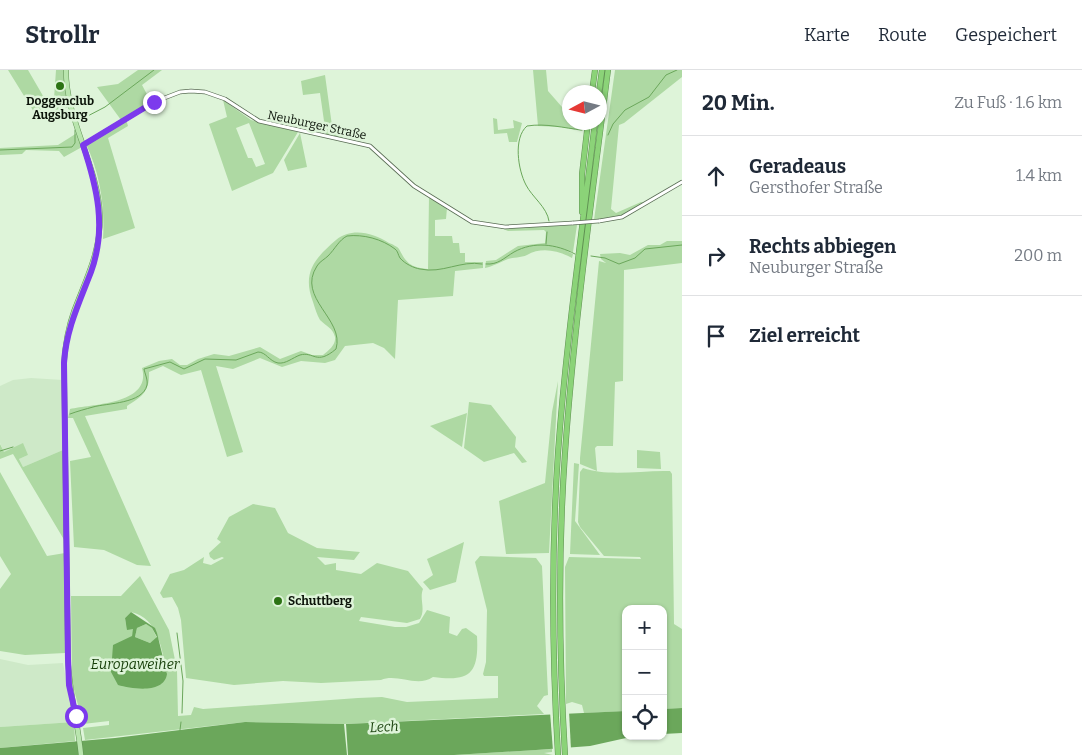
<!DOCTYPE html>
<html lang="de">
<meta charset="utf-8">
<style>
:root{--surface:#fff;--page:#f6f6f7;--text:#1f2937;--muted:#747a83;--line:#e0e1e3}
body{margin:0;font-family:Bitter,serif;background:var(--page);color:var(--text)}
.controls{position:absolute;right:15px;bottom:15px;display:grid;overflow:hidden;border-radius:10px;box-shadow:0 1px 4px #0004}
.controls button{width:45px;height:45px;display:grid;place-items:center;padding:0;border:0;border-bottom:1px solid var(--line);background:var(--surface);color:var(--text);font:25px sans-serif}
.compass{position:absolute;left:562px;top:15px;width:45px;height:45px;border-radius:50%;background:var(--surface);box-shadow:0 1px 4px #0004;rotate:263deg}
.stop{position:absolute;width:15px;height:15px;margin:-11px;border:4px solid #7c3aed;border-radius:50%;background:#fff}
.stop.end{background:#7c3aed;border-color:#fff;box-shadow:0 1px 5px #0008}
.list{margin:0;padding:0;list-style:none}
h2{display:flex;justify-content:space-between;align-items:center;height:65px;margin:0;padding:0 20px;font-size:21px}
h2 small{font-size:16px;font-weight:400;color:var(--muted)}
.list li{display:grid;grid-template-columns:32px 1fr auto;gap:15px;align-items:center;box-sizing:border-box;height:80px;padding:0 20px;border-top:1px solid var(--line)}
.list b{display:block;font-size:19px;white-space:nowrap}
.list p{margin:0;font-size:16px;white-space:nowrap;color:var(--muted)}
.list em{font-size:16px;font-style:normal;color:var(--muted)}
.icon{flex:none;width:28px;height:28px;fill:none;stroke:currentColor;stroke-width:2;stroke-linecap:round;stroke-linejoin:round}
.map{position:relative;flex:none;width:682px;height:685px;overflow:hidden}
header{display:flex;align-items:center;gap:30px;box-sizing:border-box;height:70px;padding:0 25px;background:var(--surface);border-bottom:1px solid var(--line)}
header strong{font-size:24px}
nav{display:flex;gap:28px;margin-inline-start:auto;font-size:18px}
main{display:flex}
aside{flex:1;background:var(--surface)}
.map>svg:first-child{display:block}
</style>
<header>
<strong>Strollr</strong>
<nav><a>Karte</a><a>Route</a><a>Gespeichert</a></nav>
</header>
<main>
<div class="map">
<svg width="682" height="685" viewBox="0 0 682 685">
<rect width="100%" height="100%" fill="#def4d9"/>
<!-- built -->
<path fill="#cee9c8" d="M31,308l32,2v70l-40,17 -4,-8 9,-4 -24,-3 -4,-9v-57l13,-6z
M0,589l28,6 35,-2 11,59 -74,5z"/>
<!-- green -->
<path fill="#aed9a3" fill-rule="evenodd" d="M8,0h20l18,31 4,1v11l-16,-1z
M56,0h9l4,37 -16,6z
M138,0h24l-20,15 9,17 -30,18 -24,-33 21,-3z
M533,0h13l2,21 21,24 1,7 6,1 6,8 -21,-4 -23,-1z
M615,0h67v7l-58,46 -5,2 -8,84 5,4 25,-11 5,1 -24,13 -28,4z
M325,5l8,58 10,1v4l-17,-3 -6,-42 -17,2 -2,-14z
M223,30l28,20 47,12 -25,41 -41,18 -23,-67 18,-7zM249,53l16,41 -9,3 -4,-9h-4l-12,-30z
M493,48l4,1 1,11 16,-2 -1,-8 9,3 -5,19h-8l-2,-9 -13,1z
M126,49l2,7 -20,12 27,90 -32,11c2,-33 -3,-65 -17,-95z
M77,63l5,14 -18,10 -5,-6 -33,-1 -4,4 -22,1v-7l58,-3z
M300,63l7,34 -19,4 -4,-11z
M429,126l18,12 -1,11 -11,1v16h17l1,7h6l1,10h5v9h18v6l-28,3 -2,25 -55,4 -3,59 -11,-11 -11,-5 -28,3 -10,14 -10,3 -24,-2 -19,6 -22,-9 -27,11 -17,-3 27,86 -16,5 -26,-87 -20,5 -18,-9 -14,6c1,19 -7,25 -22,34v3l-42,7 66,150 -14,-1 -33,-15 -30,-3 -4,-86 21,-4 -18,-39h-5l2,-9c24,-5 82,-5 72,-41l17,-7 13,-2 8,6h7l11,-6 16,-5 15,2 31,-9 20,12 21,-8 11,4h11c6,-5 13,-10 12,-18 -2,-9 -9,-11 -15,-17 -3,-5 -5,-12 -7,-18 -11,-29 1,-43 23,-62 16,-13 37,-7 53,3 3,1 9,4 10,6 8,15 11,18 29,20z
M577,155l-4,27 -6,-1 6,3 -1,4c-15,-8 -31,-11 -45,-3 -6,3 -14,2 -19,4 -8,3 -14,7 -23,9l1,-7 10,-1 22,-14 27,-3 1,-11 -2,-2 -36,1 -7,-3z
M667,171h15v22l-58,7 -1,111 -8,1 -2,64h-16l-2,2 2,23 -17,-7v-6l19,-197 7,2 -5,-4 -1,-5 20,-1 10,2 18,-10h12z
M558,311l-9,172 -43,1 -7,-53 46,-18 7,-71z
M469,332l22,3 25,32 -1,10 12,15 -5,1 -8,-10 -30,9 -20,-14z
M467,343l-5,34 -32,-21z
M23,373l5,12 -9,4 4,8 40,-17 3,93 -53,-89 -13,5v-15l4,8z
M637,380l23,2 1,17 -24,-1z
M574,393l5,1 -4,57 25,34 -30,-1z
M583,398c26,9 59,2 87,3l2,3 2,150 8,5v79l-19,1v-100h-37v102l-42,2 -2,-8 -10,-3 -6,2 -1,-137 4,-10 72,2 -1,-2 -36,-1 -24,-29 -2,-5 2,-50z
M0,402l47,84 18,-3v100l-40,2 -25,-4v-62l11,-15 -11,-18z
M253,434l22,4 13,25 29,15 43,4 -6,8 -37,-3 8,8 11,-2v7l25,4 16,-11 31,8 15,18c-4,10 3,20 -3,30l-13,4 -46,-6 -2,4 36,6h11l13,-4 8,-13 23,7 -1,16 8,3 5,-7 4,-1 11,8c2,38 -7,46 -44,41 -16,11 -36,-4 -52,3l-60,3 -38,-2 -49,4 -48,-7 -5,-58 -3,-12 -6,-11 -9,1 -3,-5 10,-19 14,-4 20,-13 -1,6 8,2 13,-7 -2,-1 -8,3 -4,-3 -1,-4 12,-11 -4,-3 12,-22z
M464,472l-8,40 -26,8 -7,-8 10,-7 -6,-16z
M480,486l56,2 6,8 6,129 -4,1 -7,10 7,8 -200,10 -99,-2 -160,18 -2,-12 26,-3v-4l-26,3 -11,-42 -1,-86h50l19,-20 29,54 8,40 1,46 13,-1 3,-8 9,2 155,-11 24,-1 25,5 91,-4v-22h-14l-1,-2 3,-12 1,-52 -12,-48zM131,542c28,6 31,39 36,62l-35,-38 2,-7 -8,-5 -1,-6z
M146,554l6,4 5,10 -7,5 -15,-6 2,-9z
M74,652l1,19 -75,7v-21z
M552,679v3l-8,1 9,2h-99z"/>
<!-- water -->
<path fill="#6ba75b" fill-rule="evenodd" d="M131,542l24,16 2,5 10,41c-3,20 -34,15 -49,11l-7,-13 2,-27 19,-9 1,-7 -6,1 -2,-12zM146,554l6,4 5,9 -7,6 -15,-6 2,-9z
M682,638v25l-19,1v-25z
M626,641v25h9l-45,10 -54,4 -82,5h-106l-2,-31z
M245,652l99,2 3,31h-347v-7l115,-10z"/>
<!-- pier -->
<path fill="#def4d9" d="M569,641l2,39 -18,1 -3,-39z"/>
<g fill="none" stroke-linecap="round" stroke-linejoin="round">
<!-- stream -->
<path stroke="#6ba75b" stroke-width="1" d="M80,50l25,-13 49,-37
M608,65l5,-11 12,-14 24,-13 17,-22 11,-5
M0,80l72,-3 3,-4v-13
M549,151c-2,-14 -17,-24 -23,-36 -8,-15 -13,-47 1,-59 19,-3 37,2 55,4
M546,174l1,-12
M591,186l14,2 14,6 16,-6 10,-9 37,-4
M486,194c12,1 18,-6 28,-12 20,-11 42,-8 61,2
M70,344c8,-3 16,-5 23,-7 14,-4 50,-3 54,-22 1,-5 -2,-11 -3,-16l26,-7 14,7 21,-10 31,1 22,-8c8,0 11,9 20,11 8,1 14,-5 22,-8 14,-4 16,11 36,-6 9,-30 -40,-51 -19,-83 2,-4 8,-7 11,-10 7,-7 11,-16 19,-20 16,-2 35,3 48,13 3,2 3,6 5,9 5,6 14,10 20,11 22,5 41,-9 62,-5
M0,381l13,-4
M177,563l6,48 -1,32
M180,660l1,-8"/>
<!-- minor casing -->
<g stroke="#596c54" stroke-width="4.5">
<path id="minor" d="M83,75l71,-43 26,-10 11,-1 14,1 20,7 34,22 111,25 44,40 58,36 33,5 68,-4
M599,151l23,-4 60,-35"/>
</g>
<!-- major casing -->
<g stroke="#5f9052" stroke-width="5.5">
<path id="major" d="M66,0c0,51 32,95 34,145 1,36 -14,64 -26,96 -6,17 -9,35 -10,52l4,296c1,33 10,63 13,96"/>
</g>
<!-- highway casing -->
<g stroke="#5f9052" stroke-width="6">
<path id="highway" d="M592,22l3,-22
M599,22l3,-22
M582,142v-38l6,-52
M558,685c-6,-101 -7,-201 0,-302 8,-111 24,-221 37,-331
M565,685c-6,-100 -7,-202 0,-302 9,-128 27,-256 43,-383"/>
</g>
<!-- minor -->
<use href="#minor" stroke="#fff" stroke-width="3"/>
<!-- major -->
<use href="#major" stroke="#b9e5ae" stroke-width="4.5"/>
<!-- highway -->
<use href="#highway" stroke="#8bd378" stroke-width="5"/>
<!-- minor-bridge casing -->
<g stroke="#596c54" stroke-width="4.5" stroke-linecap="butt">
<path id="minor-bridge" d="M573,153l26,-2"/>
</g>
<!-- minor-bridge -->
<use href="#minor-bridge" stroke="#fff" stroke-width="3"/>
</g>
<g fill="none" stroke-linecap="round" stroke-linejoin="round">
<!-- route -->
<path stroke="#7c3aed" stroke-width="6" d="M76,646l-7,-31 -1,-26 -4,-296c2,-33 15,-60 27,-91 16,-44 6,-85 -8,-127l71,-43"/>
</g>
<!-- markers -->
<g fill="#2c7314" stroke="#def4d9" stroke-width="2">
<circle cx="60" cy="16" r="5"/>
<circle cx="278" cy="531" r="5"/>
</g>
<g text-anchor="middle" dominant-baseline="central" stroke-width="5" stroke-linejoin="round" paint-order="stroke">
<!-- poi labels -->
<g font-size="12" font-weight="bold" fill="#0c140a" stroke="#def4d9">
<text x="60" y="31">Doggenclub<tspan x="60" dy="14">Augsburg</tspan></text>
<text x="288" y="531" text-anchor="start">Schuttberg</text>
</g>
<!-- street labels -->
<g font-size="12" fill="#0c140a" stroke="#def4d9">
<text transform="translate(317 55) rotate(12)">Neuburger Straße</text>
</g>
<!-- water labels -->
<g font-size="14" font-style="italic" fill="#163f09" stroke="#def4d9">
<text x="135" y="594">Europaweiher</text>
<text transform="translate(384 657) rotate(-3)">Lech</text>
</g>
</g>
</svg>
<div class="controls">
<button>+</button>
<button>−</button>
<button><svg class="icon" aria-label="locate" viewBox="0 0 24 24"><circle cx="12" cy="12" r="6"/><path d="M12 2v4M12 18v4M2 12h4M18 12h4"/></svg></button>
</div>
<svg class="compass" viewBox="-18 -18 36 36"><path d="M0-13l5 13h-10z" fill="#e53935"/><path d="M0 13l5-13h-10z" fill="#747a83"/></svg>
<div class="stop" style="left:76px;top:646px"></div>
<div class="stop end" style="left:154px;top:32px"></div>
</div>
<aside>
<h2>20 Min.<small>Zu Fuß · 1.6 km</small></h2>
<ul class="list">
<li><svg class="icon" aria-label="ahead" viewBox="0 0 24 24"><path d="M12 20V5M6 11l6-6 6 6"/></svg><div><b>Geradeaus</b><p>Gersthofer Straße</p></div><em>1.4 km</em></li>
<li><svg class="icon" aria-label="right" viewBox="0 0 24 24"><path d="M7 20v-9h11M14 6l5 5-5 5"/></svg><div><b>Rechts abbiegen</b><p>Neuburger Straße</p></div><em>200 m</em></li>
<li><svg class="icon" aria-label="arrive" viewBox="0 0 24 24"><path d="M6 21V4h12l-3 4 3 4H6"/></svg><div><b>Ziel erreicht</b></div></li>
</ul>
</aside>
</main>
